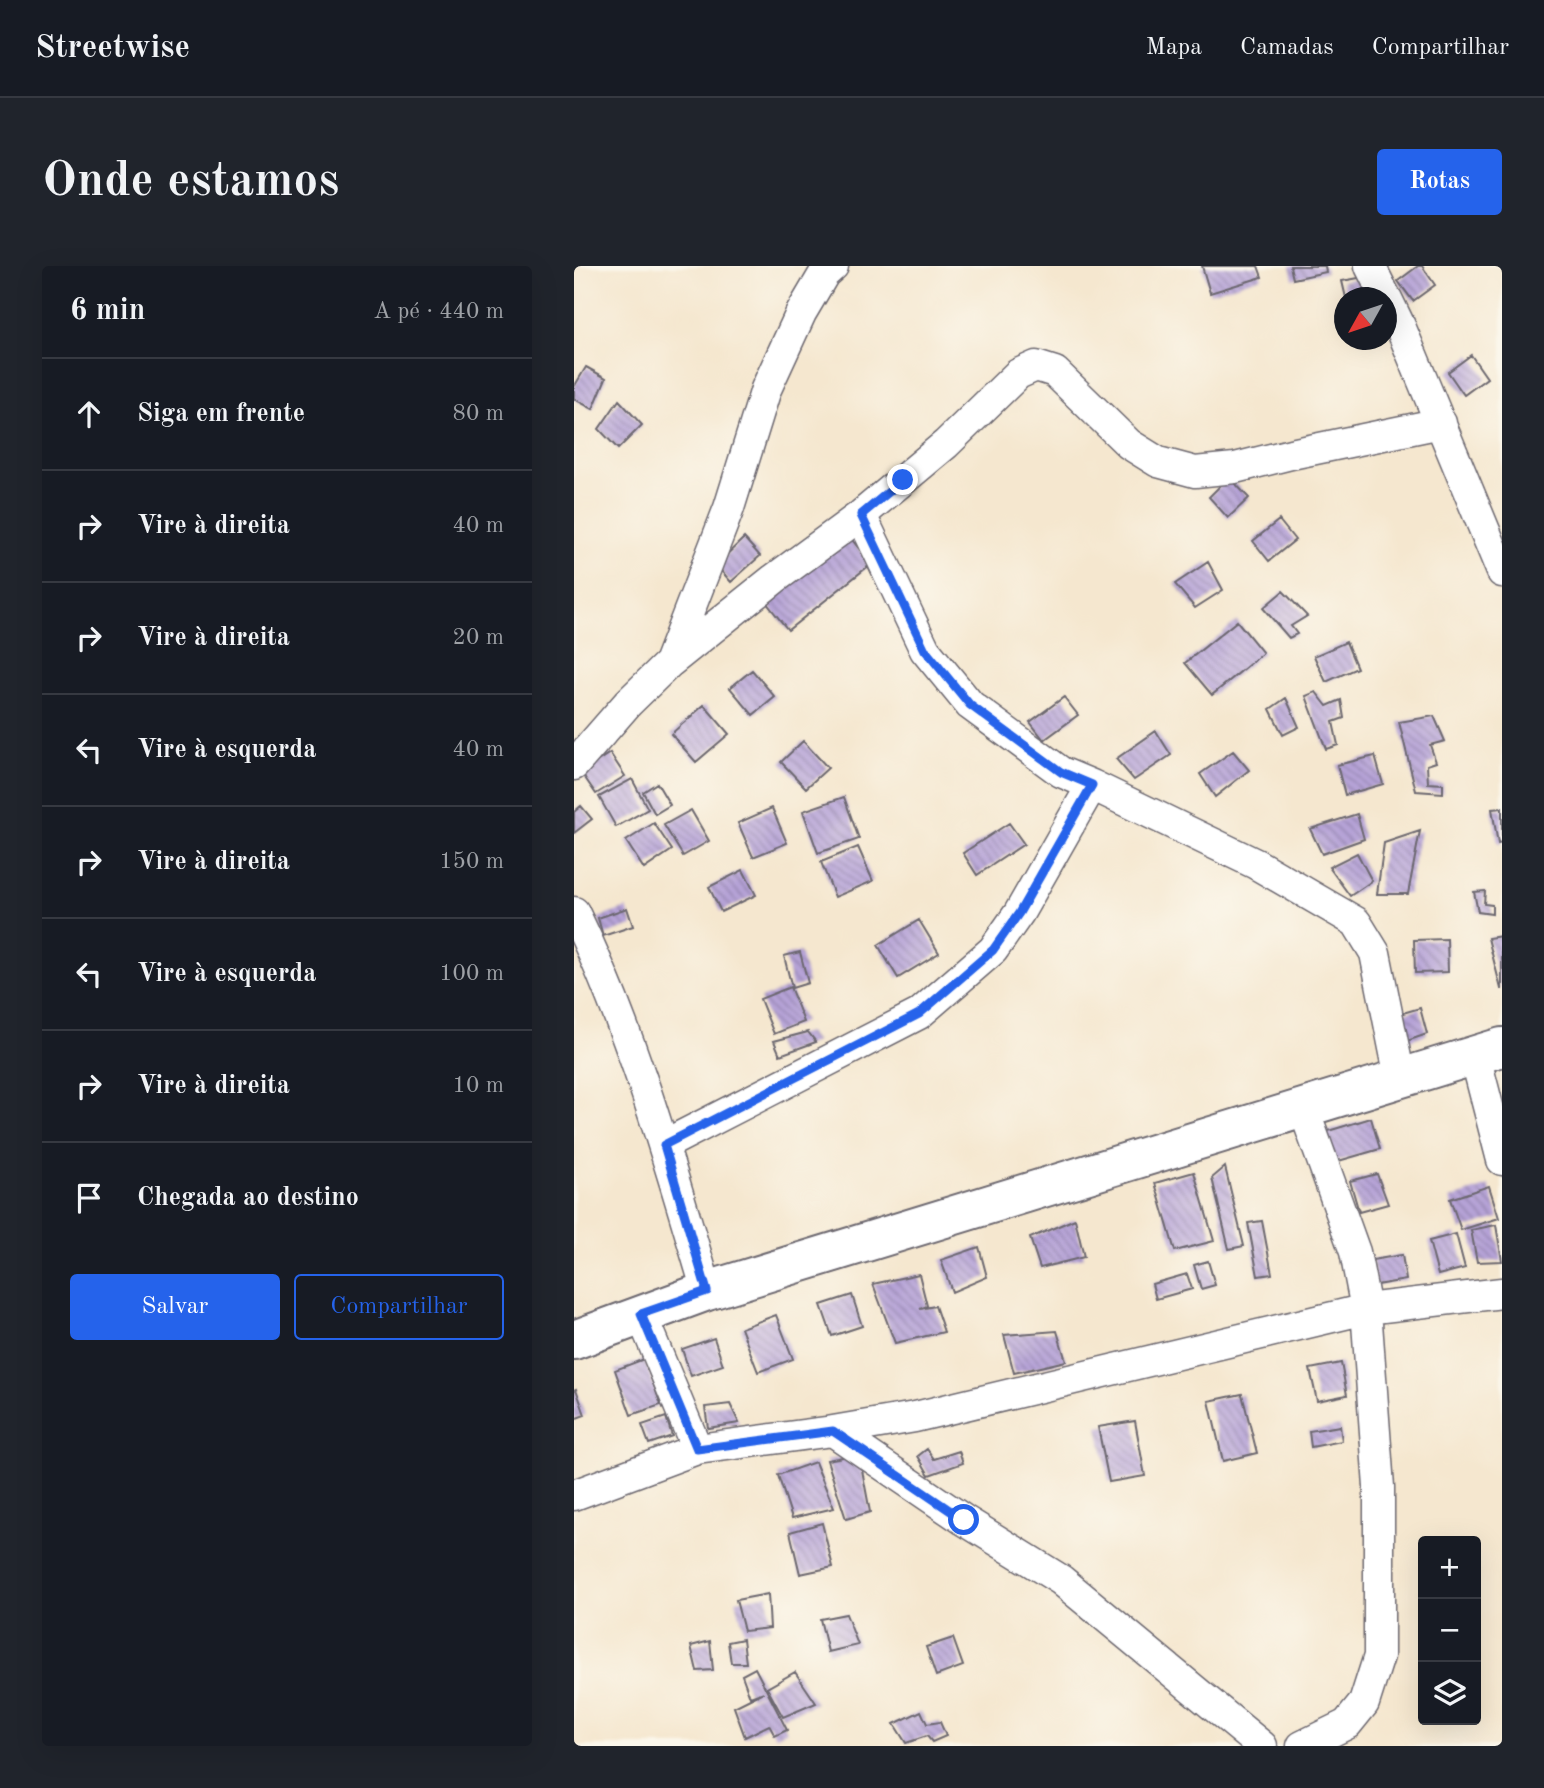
<!DOCTYPE html>
<html lang="pt">
<meta charset="utf-8">
<style>
:root{--surface:#171b24;--page:#20242c;--text:#f1f3f6;--muted:#9ea1a6;--line:#363941;--accent:#2563eb}
body{margin:0;font-family:"Old Standard TT",serif;background:var(--page);color:var(--text)}
.controls{position:absolute;right:21px;bottom:21px;display:grid;overflow:hidden;border-radius:7px;box-shadow:0 7px 28px #0002}
.controls button{width:63px;height:63px;display:grid;place-items:center;padding:0;border:0;border-bottom:2px solid var(--line);background:var(--surface);color:var(--text);font:35px sans-serif}
.compass{position:absolute;left:760px;top:21px;width:63px;height:63px;border-radius:50%;background:var(--surface);box-shadow:0 7px 28px #0002;rotate:230deg}
.stop{position:absolute;width:21px;height:21px;margin:-16px;border:5px solid #2563eb;border-radius:50%;background:#fff}
.stop.end{background:#2563eb;border-color:#fff;box-shadow:0 2px 7px #0008}
.list{margin:0;padding:0;list-style:none}
h2{display:flex;justify-content:space-between;align-items:center;height:91px;margin:0;padding:0 28px;font-size:30px}
h2 small{font-size:23px;font-weight:400;color:var(--muted)}
.list li{display:grid;grid-template-columns:46px 1fr auto;gap:21px;align-items:center;box-sizing:border-box;height:112px;padding:0 28px;border-top:2px solid var(--line)}
.list b{display:block;font-size:26px;white-space:nowrap}
.list em{font-size:23px;font-style:normal;color:var(--muted)}
.actions{display:flex;gap:14px;padding:21px 28px}
.actions a{flex:1;padding:16px 0;border:2px solid var(--accent);border-radius:7px;text-align:center;font-size:24px;color:var(--accent)}
.actions .main{background:var(--accent);color:#fff}
.icon{flex:none;width:38px;height:38px;fill:none;stroke:currentColor;stroke-width:2;stroke-linecap:round;stroke-linejoin:round}
.map{position:relative;flex:none;width:928px;height:1480px;overflow:hidden;border-radius:7px}
header{display:flex;align-items:center;gap:42px;box-sizing:border-box;height:98px;padding:0 35px;background:var(--surface);border-bottom:2px solid var(--line)}
header strong{font-size:33px}
nav{display:flex;gap:38px;margin-inline-start:auto;font-size:24px}
.intro{display:flex;align-items:center;justify-content:space-between;box-sizing:border-box;height:168px;padding:0 42px}
h1{margin:0;font-size:49px}
.button{padding:18px 32px;border-radius:7px;background:var(--accent);color:#fff;font-size:24px;font-weight:700}
main{display:flex;gap:42px;padding:0 42px}
aside{flex:1;background:var(--surface);border-radius:7px;box-shadow:0 7px 28px #0002}
.map>svg:first-child{display:block}
</style>
<header>
<strong>Streetwise</strong>
<nav><a>Mapa</a><a>Camadas</a><a>Compartilhar</a></nav>
</header>
<div class="intro"><h1>Onde estamos</h1><a class="button">Rotas</a></div>
<main>
<aside>
<h2>6 min<small>A pé · 440 m</small></h2>
<ul class="list">
<li><svg class="icon" aria-label="ahead" viewBox="0 0 24 24"><path d="M12 20V5M6 11l6-6 6 6"/></svg><div><b>Siga em frente</b></div><em>80 m</em></li>
<li><svg class="icon" aria-label="right" viewBox="0 0 24 24"><path d="M7 20v-9h11M14 6l5 5-5 5"/></svg><div><b>Vire à direita</b></div><em>40 m</em></li>
<li><svg class="icon" aria-label="right" viewBox="0 0 24 24"><path d="M7 20v-9h11M14 6l5 5-5 5"/></svg><div><b>Vire à direita</b></div><em>20 m</em></li>
<li><svg class="icon" aria-label="left" viewBox="0 0 24 24"><path d="M17 20v-9H6M10 6l-5 5 5 5"/></svg><div><b>Vire à esquerda</b></div><em>40 m</em></li>
<li><svg class="icon" aria-label="right" viewBox="0 0 24 24"><path d="M7 20v-9h11M14 6l5 5-5 5"/></svg><div><b>Vire à direita</b></div><em>150 m</em></li>
<li><svg class="icon" aria-label="left" viewBox="0 0 24 24"><path d="M17 20v-9H6M10 6l-5 5 5 5"/></svg><div><b>Vire à esquerda</b></div><em>100 m</em></li>
<li><svg class="icon" aria-label="right" viewBox="0 0 24 24"><path d="M7 20v-9h11M14 6l5 5-5 5"/></svg><div><b>Vire à direita</b></div><em>10 m</em></li>
<li><svg class="icon" aria-label="arrive" viewBox="0 0 24 24"><path d="M6 21V4h12l-3 4 3 4H6"/></svg><div><b>Chegada ao destino</b></div></li>
</ul>
<div class="actions"><a class="main">Salvar</a><a>Compartilhar</a></div>
</aside>
<div class="map">
<svg width="928" height="1480" viewBox="0 0 928 1480">
<defs>
<pattern id="building-back-hatch" width="6" height="6" patternUnits="userSpaceOnUse" patternTransform="scale(1.75)"><rect width="6" height="6" fill="#b6a3d7"/><path d="M-1 5l2 2M0 0l6 6M5-1l2 2" fill="none" stroke="#9484b0"/></pattern>
</defs>
<rect width="100%" height="100%" fill="#fbf7ec"/>
<filter id="ink" filterUnits="userSpaceOnUse"><feTurbulence type="fractalNoise" baseFrequency=".0143" numOctaves="2"/><feDisplacementMap in="SourceGraphic" scale="14" xChannelSelector="R" yChannelSelector="G"/><feConvolveMatrix kernelMatrix="1 2 1 2 8 2 1 2 1" color-interpolation-filters="sRGB"/></filter>
<filter id="wash" filterUnits="userSpaceOnUse"><feTurbulence type="fractalNoise" baseFrequency=".00686" numOctaves="4" result="noise"/><feDisplacementMap in="SourceGraphic" scale="28" xChannelSelector="R" yChannelSelector="G"/><feGaussianBlur stdDeviation="1.57" result="paint"/><feColorMatrix in="noise" values="0 0 0 0 0 0 0 0 0 0 0 0 0 0 0 0 0 1.4 0 .05"/><feComposite in="paint" operator="in"/></filter>
<g filter="url(#wash)">
<rect width="100%" height="100%" fill="#f5e7cf"/>
<g id="blocks">
<!-- building -->
<path fill="url(#building-back-hatch)" d="M628,0h56l4,11 -52,16z
M716,0h35l1,6 -33,7z
M844,0h4l13,19 -22,16 -15,-20z
M796,10l4,22h-28l-4,-17z
M897,89l16,23 -23,17 -16,-23z
M12,101l20,11 -13,31 -19,-10v-12z
M45,134l23,25 -24,24 -19,-20z
M655,211l20,21 -21,20 -19,-21z
M705,254l16,20 -26,21 -16,-20z
M275,270l22,28 -83,66 -22,-28z
M170,272l16,18 -29,26 -15,-17z
M634,296l15,28 -28,18 -20,-24z
M709,325l24,25 -16,10 6,8 -8,4 -26,-30z
M663,355l26,32 -51,42 -27,-32z
M772,376l11,26 -31,14 -12,-26z
M178,404l23,27 -22,18 -23,-27z
M742,426l11,14 14,-6 3,18 -11,4 5,23 -12,4 -20,-53z
M490,431l14,18 -34,25 -14,-18z
M712,432l13,29 -16,8 -13,-26z
M130,439l25,29 -33,28 -25,-28z
M860,450l11,25 -15,4 6,17 -9,3 1,18 15,1v9l-27,-2 -17,-69z
M582,465l15,24 -37,25 -18,-21z
M229,475l25,27 -22,20 -25,-26z
M659,485l16,19 -34,27 -15,-23z
M36,487l15,23 -29,18 -15,-22z
M801,490l8,28 -38,11 -8,-30z
M58,513l16,30 -32,18 -17,-30z
M83,517l13,22 -15,9 -12,-22z
M270,531l15,42 -41,14 -15,-42z
M7,540l11,13 -18,14v-21z
M198,542l15,35 -34,14 -15,-34z
M928,542v35l-4,1 -6,-35z
M117,544l18,31 -26,15 -19,-31z
M783,548l7,25 -42,15 -12,-25z
M80,557l18,27 -28,19 -18,-28z
M435,557l15,21 -47,31 -14,-22z
M846,565l-12,63h-31l7,-51z
M284,581l15,34 -38,16 -14,-35z
M783,587l15,28 -22,15 -21,-29z
M169,604l13,25 -35,17 -12,-25z
M911,625l-1,13 8,1v9l-14,-2 -4,-20z
M53,642l6,18 -30,10 -5,-18z
M345,654l20,33 -41,25 -20,-33z
M928,670v53h-1l-13,-51z
M873,673l1,33 -33,1 -1,-33z
M226,686l8,31 -16,5 -8,-32z
M216,721l14,35 -30,12 -14,-35z
M846,742l7,26 -23,8 -8,-27z
M234,766l8,10 -36,13 -6,-14z
M797,852l9,31 -45,13 -10,-30z
M651,901l19,79 -15,3 -17,-71z
M620,906l20,69 -39,10 -20,-68z
M803,908l11,30 -29,8 -9,-31z
M915,920l10,32 -38,12 -11,-31z
M501,953l9,38 -44,11 -10,-30z
M688,955l10,53 -14,2 -10,-53z
M922,959l6,36 -25,1 -6,-32z
M882,968l9,34 -27,7 -9,-34z
M405,981l8,30 -35,15 -11,-32z
M828,989l4,25 -30,5 -4,-25z
M634,995l7,24 -14,4 -7,-24z
M345,1008l8,32 -7,3 15,-3 9,26 -49,11 -22,-59z
M613,1008l5,15 -36,10 -4,-15z
M278,1029l10,31 -30,10 -11,-31z
M202,1049l17,44 -35,13 -17,-44z
M483,1065l9,30 -52,12 -10,-38z
M140,1072l9,27 -32,11 -9,-27z
M70,1093l17,46 -30,10 -16,-45z
M767,1097l6,32 -30,6 -7,-32z
M2,1123l9,26 -11,4v-29z
M668,1128l15,59 -34,8 -14,-60z
M156,1138l9,19 -31,5 -3,-21z
M92,1151l6,19 -23,8 -7,-19z
M561,1155l10,55 -36,6 -11,-55z
M766,1160l2,15 -31,6 -2,-16z
M353,1183l7,10 25,-8 4,12 -34,12 -11,-19z
M285,1188l11,58 -24,7 -19,-59z
M241,1196l19,46 -42,10 -14,-43z
M248,1257l11,44 -33,7 -10,-42z
M194,1328l2,34 -26,3 -8,-31z
M272,1348l12,31 -30,7 -8,-33z
M379,1372l10,28 -27,10 -10,-29z
M169,1373l3,24h-15l-3,-21z
M136,1375l3,29 -16,1 -6,-25z
M181,1402l32,62 -12,6 -6,-11 -24,12 -11,-30 30,-15 -14,5 -8,-22z
M221,1406l21,31 -33,14 -16,-29z
M347,1445l6,13 13,-2 6,14 -14,6 -5,-6 -21,7 -12,-19z"/>
</g>
</g>
<g filter="url(#ink)">
<use href="#blocks" fill-opacity="0" stroke="#6c676f" stroke-width="2"/>
<g fill="none" stroke-linecap="round" stroke-linejoin="round">
<!-- minor casing -->
<g stroke="#6c676f" stroke-width="33">
<path id="minor" d="M796,0l16,32
M813,33l13,27 102,246
M287,249l64,135 45,55 91,67 31,13 164,79 100,58 19,31 25,125
M95,397l60,-155 37,-119 35,-76 23,-39 9,-8
M0,499l54,-62 41,-40 105,-84 87,-64 85,-71 72,-70 18,-8 19,6 74,72 29,18 37,10 40,-4 56,-14 150,-31
M0,646c59,121 95,251 133,379
M901,790l27,104
M90,879l255,-131 74,-64 26,-37 73,-128
M67,1048l56,135 136,-18 82,-14 451,-108 136,-16
M259,1165l131,89 97,60 201,166
M0,1229l123,-46
M728,1480l45,-22 17,-21 15,-47v-169l-13,-178 -11,-57 -52,-145"/>
</g>
<!-- primary casing -->
<g stroke="#6c676f" stroke-width="42">
<path id="primary" d="M0,1074l133,-49 795,-244"/>
</g>
<!-- minor -->
<use href="#minor" stroke="#fff" stroke-width="30"/>
<!-- primary -->
<use href="#primary" stroke="#fff" stroke-width="38"/>
</g>
</g>
<g fill="none" stroke-linecap="round" stroke-linejoin="round" filter="url(#ink)">
<!-- route -->
<path stroke="#2563eb" stroke-width="9" d="M329,214l-42,35 64,135 45,55 91,67 31,13 -73,128 -26,37 -74,64 -255,131 43,146 -66,23 56,135 136,-18 131,89"/>
</g>
</svg>
<div class="controls">
<button>+</button>
<button>−</button>
<button><svg class="icon" aria-label="layers" viewBox="0 0 24 24"><path d="M12 4l9 5-9 5-9-5zM3 14l9 5 9-5"/></svg></button>
</div>
<svg class="compass" viewBox="-18 -18 36 36"><path d="M0-13l5 13h-10z" fill="#e53935"/><path d="M0 13l5-13h-10z" fill="#9ea1a6"/></svg>
<div class="stop" style="left:390px;top:1254px"></div>
<div class="stop end" style="left:329px;top:214px"></div>
</div>
</main>
